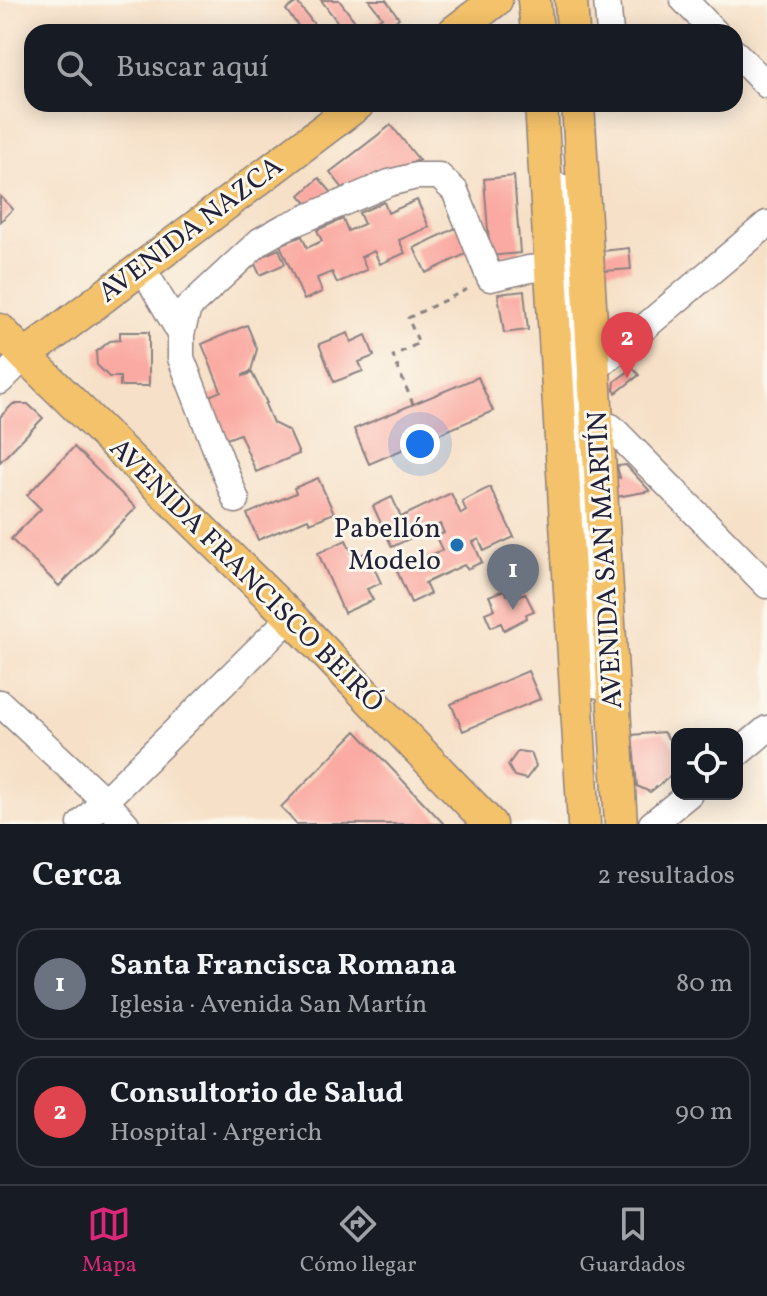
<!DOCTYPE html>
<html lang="es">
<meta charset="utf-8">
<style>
:root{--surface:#171b24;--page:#20242c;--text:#f1f3f6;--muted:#9ea1a6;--line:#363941;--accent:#db2777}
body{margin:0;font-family:Vollkorn,serif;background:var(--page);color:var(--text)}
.controls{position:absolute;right:24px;bottom:24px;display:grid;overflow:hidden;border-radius:16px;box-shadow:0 4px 20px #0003}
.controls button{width:72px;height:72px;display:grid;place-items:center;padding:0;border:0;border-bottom:2px solid var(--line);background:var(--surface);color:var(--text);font:40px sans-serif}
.you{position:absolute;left:420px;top:444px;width:28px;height:28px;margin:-20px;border:6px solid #fff;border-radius:50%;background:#1a73e8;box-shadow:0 0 0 12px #1a73e833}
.badge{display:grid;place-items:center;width:52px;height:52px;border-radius:50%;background:var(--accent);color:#fff;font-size:26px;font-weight:700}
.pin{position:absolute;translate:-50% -66px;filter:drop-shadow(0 2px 4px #0008)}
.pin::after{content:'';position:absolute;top:42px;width:28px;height:24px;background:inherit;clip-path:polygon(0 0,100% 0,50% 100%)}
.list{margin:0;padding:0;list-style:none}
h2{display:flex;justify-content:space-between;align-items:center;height:104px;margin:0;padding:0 32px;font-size:34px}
h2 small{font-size:26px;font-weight:400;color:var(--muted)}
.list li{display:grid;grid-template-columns:52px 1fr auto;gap:24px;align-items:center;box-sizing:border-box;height:112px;margin:0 16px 16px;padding:0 16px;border:2px solid var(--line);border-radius:24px}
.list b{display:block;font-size:30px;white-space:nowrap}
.list p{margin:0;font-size:26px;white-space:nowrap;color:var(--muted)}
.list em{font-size:26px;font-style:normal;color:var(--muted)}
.icon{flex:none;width:44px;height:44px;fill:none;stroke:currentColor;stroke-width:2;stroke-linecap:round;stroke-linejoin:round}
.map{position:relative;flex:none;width:767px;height:824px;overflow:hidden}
.search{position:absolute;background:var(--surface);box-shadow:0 4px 20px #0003;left:24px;right:24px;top:24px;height:88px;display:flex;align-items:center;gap:20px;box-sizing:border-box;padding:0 28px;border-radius:24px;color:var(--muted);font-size:30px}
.sheet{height:360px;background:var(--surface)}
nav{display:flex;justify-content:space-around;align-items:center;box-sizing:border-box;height:112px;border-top:2px solid var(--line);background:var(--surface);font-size:22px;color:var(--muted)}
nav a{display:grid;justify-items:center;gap:4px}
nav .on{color:var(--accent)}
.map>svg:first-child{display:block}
</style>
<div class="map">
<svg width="767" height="824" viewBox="0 0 767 824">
<rect width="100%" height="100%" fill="#fbf7ec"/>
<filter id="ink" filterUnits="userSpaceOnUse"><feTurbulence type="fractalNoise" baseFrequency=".0125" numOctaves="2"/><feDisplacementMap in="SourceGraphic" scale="16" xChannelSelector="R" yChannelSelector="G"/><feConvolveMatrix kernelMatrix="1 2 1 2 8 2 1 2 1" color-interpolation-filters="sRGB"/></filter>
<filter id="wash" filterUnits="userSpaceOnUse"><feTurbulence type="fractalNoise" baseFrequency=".006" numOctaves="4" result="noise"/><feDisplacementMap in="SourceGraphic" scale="32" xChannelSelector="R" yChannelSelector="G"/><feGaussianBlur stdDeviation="1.8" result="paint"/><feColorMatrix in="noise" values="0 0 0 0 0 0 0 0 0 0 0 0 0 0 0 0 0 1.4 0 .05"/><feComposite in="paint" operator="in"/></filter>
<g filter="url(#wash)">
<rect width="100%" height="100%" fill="#f6e0c7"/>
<g id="blocks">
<!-- building -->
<path fill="#faaaa2" d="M321,0h18l24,32 19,-15 -13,-17h17l13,18 -18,14h-36z
M297,2l23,30h-17l-17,-22z
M391,125l28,35 -74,31 -15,-19z
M514,176l6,77 -30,3 -6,-77z
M319,178l13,15 -19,17 -13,-15z
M0,196l13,13 -13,13z
M417,200l12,27 -30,13 6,13 -25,11 -6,-13 -13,6 6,13 -30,13 -5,-11 -15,6 5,14 -18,8 -24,-55 22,-9 5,12 15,-7 -5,-11 26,-11 5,12 16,-7 -5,-11 25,-11 4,11z
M462,225l12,25 -48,23 -12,-25z
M629,248l2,21 -27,2 -1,-20z
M279,249l6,15 -25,11 -7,-15z
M524,291l4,39 -24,3 -6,-39z
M247,325l10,24 -6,22 -8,4v1l9,-3 15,30 -2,1 8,19 16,8 10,23 -43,18 -16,-38 -16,6 -17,-43 14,-6 -19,-47z
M120,332h29v54h-29v-9h-11l-12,-12 -1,-13 14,-11 10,-1z
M348,333l3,9 15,-7 8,21 -15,6 4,9 -29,11 -15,-38z
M633,368l6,7 -23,18 -2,-3 1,-9z
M478,377l15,34 -124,53 -15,-35z
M13,404h15l15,14 -43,44v-45z
M74,447l62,61 -77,78 -48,-47 30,-30 -14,-14z
M626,465l24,26 -34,6v-20l4,1 -3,-12z
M318,478l16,35 -24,10 -2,-4 -50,21 -11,-26 49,-21 -2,-5z
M490,487l24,50 -30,14 -5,-12 -6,3 9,20 -15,7 -3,-4 -39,18 5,11 -19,9 -14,-32 45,-21 -6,-13 8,-4 -4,-9 -48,23 -19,-41 19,-9 9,20 50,-24 10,21 5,-3 -4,-10z
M346,540l8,18 13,-6 14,31 -14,6 6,11 -29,13 -26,-60z
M504,590l3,5 8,-4 3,5 7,-3 9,18 -8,3 1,4 -23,12 -3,-7 -10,4 -6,-14 10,-4 -6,-13z
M528,671l12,28 -77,32 -12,-27z
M356,731l88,93h-148l-15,-17z
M663,732l14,17v22l-27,21 -13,-6 -5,-51z
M518,751l13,2 5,13 -10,13 -12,-3 -6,-11z"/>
</g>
</g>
<g filter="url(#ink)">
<use href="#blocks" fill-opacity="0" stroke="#8c8181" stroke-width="2"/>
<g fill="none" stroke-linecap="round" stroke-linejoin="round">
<!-- minor casing -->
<g stroke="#8c8181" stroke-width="29">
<path id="minor" d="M607,0l3,32
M684,0l31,32
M735,53l32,32
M560,187c9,76 16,152 13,228
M142,267l39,67
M595,369l172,-145
M0,381l25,-25
M583,413l-1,66 16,206
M582,419l29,8 156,158
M236,500l-55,-142v-24l7,-26 72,-67 25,-14 104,-44 27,-7h23l16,15 35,87 39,-9 22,-2
M0,703l104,97 22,24
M737,754l30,-25
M81,824l210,-207
M652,824l37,-30"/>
</g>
<!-- major casing -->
<g stroke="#8c8181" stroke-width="35">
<path id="major" d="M534,0l3,32
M571,0l2,32
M454,32l42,-32
M541,104l43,720
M578,104l43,720
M0,330l25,26 266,261 199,207
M25,356l333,-252"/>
</g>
<!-- path -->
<path stroke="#8c8181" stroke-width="3" stroke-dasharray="6 6" stroke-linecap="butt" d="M413,404l-20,-48 26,-13 -11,-25 64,-31"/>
<!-- minor -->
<use href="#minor" stroke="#fff" stroke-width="26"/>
<!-- major -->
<use href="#major" stroke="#f4c26a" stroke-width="32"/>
</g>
</g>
<!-- markers -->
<circle fill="#1f6fb2" stroke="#fbf7ec" stroke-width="3" cx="457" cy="545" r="8"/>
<g text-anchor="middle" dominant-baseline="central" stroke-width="6" stroke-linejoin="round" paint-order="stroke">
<!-- street labels -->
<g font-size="28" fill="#22223b" stroke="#fbf7ec">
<text transform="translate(191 230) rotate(-37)">AVENIDA NAZCA</text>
<text transform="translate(606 560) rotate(-93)">AVENIDA SAN MARTÍN</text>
<text transform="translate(246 576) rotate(45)">AVENIDA FRANCISCO BEIRÓ</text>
</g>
<!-- poi labels -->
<g font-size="28" fill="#22223b" stroke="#fbf7ec" text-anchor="end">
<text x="441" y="529">Pabellón<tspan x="441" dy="32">Modelo</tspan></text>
</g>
</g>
</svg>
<div class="controls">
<button><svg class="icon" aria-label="locate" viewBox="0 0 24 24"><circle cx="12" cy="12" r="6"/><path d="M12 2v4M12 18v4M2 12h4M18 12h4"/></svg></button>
</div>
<div class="you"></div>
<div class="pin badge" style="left:513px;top:610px;background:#6b7280">1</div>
<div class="pin badge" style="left:627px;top:378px;background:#e0444e">2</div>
<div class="search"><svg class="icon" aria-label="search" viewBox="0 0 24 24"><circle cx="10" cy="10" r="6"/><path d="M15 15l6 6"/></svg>Buscar aquí</div>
</div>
<section class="sheet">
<h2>Cerca<small>2 resultados</small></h2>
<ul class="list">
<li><span class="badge" style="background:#6b7280">1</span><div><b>Santa Francisca Romana</b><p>Iglesia · Avenida San Martín</p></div><em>80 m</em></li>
<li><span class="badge" style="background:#e0444e">2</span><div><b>Consultorio de Salud</b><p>Hospital · Argerich</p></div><em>90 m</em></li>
</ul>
</section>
<nav>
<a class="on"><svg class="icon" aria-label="map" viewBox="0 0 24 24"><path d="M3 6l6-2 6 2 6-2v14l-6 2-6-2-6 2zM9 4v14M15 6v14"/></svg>Mapa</a>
<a><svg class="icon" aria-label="directions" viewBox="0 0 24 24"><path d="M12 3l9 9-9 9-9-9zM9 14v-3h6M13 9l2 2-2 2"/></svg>Cómo llegar</a>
<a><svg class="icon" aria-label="saved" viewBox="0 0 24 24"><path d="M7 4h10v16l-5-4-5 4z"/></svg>Guardados</a>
</nav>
